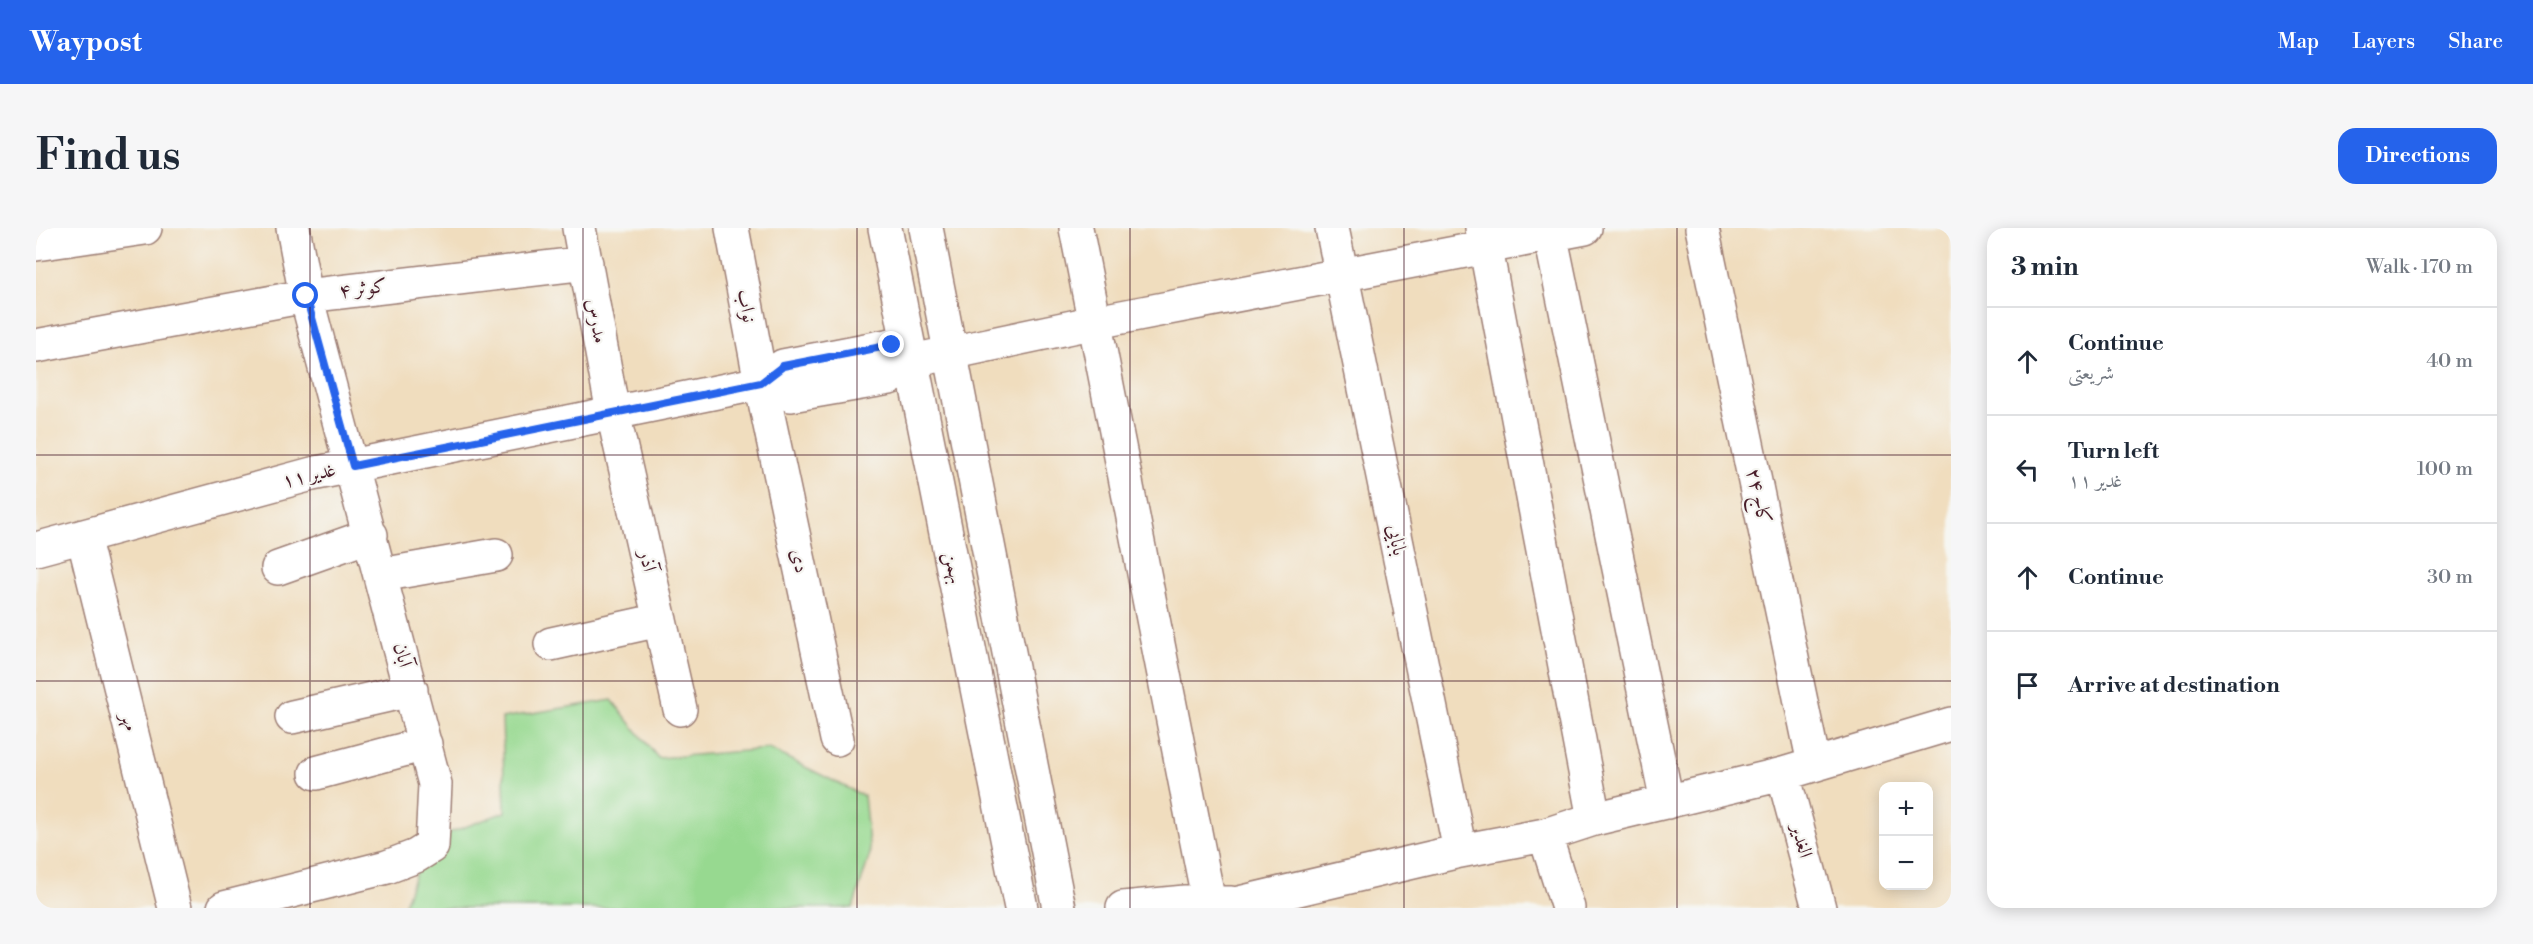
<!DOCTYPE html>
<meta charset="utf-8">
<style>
:root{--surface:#fff;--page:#f6f6f7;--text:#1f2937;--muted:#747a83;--line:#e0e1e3;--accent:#2563eb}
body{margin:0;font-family:"Libre Bodoni",Amiri,serif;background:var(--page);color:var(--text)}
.controls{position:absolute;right:18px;bottom:18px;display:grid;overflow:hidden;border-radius:12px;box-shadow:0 3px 15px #0003}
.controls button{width:54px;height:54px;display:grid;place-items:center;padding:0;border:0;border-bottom:2px solid var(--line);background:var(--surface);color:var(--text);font:30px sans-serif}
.stop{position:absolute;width:18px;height:18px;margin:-14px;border:4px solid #2563eb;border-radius:50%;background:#fff}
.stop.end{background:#2563eb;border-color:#fff;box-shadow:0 2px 6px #0008}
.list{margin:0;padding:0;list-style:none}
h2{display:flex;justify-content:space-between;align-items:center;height:78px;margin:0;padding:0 24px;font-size:26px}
h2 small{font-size:20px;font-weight:400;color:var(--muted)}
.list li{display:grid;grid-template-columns:39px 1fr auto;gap:18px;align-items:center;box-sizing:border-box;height:108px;padding:0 24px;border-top:2px solid var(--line)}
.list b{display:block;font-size:22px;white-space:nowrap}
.list p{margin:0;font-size:20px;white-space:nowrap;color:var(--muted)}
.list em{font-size:20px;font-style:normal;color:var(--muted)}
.icon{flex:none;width:33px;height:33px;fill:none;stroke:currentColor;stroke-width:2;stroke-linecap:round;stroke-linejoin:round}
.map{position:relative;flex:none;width:1915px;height:680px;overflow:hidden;border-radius:18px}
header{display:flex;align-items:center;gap:36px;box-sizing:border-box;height:84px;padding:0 30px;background:var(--accent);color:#fff}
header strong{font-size:28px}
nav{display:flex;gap:33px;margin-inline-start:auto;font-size:21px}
.intro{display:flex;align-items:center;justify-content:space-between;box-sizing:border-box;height:144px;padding:0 36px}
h1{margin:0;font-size:42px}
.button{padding:15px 27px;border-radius:18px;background:var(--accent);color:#fff;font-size:21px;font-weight:700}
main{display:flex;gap:36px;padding:0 36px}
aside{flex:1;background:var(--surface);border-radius:18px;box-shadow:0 3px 15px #0003}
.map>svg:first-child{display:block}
</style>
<header>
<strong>Waypost</strong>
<nav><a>Map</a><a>Layers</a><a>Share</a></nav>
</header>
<div class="intro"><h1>Find us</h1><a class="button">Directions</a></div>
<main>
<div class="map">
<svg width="1915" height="680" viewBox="0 0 1915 680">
<rect width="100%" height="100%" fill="#f6f6f2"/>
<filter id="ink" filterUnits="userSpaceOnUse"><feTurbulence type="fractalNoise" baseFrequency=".0167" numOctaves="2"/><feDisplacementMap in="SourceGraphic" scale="12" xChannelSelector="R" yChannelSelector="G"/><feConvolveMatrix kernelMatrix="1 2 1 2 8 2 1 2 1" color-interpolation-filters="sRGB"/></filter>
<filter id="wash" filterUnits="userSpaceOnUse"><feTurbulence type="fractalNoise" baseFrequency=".008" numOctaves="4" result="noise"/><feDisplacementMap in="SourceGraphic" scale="24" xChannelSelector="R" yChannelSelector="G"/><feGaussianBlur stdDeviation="1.35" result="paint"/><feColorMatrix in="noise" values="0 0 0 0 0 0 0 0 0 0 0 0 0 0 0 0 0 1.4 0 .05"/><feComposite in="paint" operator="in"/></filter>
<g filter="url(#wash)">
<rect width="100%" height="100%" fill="#f0ddbe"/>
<!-- green -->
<path fill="#97d990" stroke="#707c5e" stroke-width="1.5" d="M576,472l46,58 111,-9 95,47 6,58 -17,54h-450l24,-67 78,-29 -3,-94z"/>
</g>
<g filter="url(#ink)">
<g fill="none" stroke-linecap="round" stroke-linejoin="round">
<!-- minor casing -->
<g stroke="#9d7e74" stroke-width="36">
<path id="minor" d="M543,0l34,185 67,296
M696,0l29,155 76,356
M849,0l136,680
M890,0l133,680
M1040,0l133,675
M1296,0l128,623
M1446,0l112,591
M1513,0l118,574
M1666,0l112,536
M0,16l109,-16
M0,118l270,-50 280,-33
M876,133l-20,-16 -109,21 -22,17 30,12 99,-17 22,-17 184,-39 489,-94
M47,308l92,372
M0,321l276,-75 449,-91
M242,340l93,-33
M345,347l115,-20
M515,416l109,-24
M256,489l119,-27
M280,545l109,-29
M1747,546l36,134
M1509,607l23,73
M188,680l163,-41 29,-11 16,-10 3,-62 -129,-488 -13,-68
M1087,680l62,-6 46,1
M1193,680l10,-5 221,-52 85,-16 49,-16 189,-45 168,-50"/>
</g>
<!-- minor -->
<use href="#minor" stroke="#fff" stroke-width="33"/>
</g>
</g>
<g fill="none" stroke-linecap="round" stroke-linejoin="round" filter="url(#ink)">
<!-- route -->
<path stroke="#2563eb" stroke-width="8" d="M270,68l47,170 408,-83 22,-17 109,-21"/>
</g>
<!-- grid -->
<path fill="none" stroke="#4a1f2b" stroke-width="1.5" stroke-opacity="0.55" d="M274,0v680M547,0v680M821,0v680M1094,0v680M1368,0v680M1641,0v680M0,227h1915M0,453h1915"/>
<g text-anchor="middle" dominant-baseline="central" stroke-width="4.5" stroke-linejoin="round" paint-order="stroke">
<!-- street labels -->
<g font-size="20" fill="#4a1f2b" stroke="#f6f6f2">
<text transform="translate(327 61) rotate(-7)">کوثر ۴</text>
<text transform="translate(710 78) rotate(79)">نواب</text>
<text transform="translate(560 93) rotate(80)">مدرس</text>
<text transform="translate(273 248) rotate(-13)">غدیر ۱۱</text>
<text transform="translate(1722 268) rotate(78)">کاج ۲۴</text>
<text transform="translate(1360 312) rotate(78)">بابایی</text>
<text transform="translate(611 333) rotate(77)">آذر</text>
<text transform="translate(763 333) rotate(78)">دی</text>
<text transform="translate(917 340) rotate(79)">بهمن</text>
<text transform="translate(366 427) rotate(75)">آبان</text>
<text transform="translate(93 494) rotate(76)">مهر</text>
<text transform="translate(1765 613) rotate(75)">الغدیر</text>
</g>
</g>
</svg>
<div class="controls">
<button>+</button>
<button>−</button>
</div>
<div class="stop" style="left:270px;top:68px"></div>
<div class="stop end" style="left:856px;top:117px"></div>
</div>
<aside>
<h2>3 min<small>Walk · 170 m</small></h2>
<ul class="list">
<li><svg class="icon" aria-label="ahead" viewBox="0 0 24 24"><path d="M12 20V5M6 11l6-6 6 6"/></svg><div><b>Continue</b><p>شریعتی</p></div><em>40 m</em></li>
<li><svg class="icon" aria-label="left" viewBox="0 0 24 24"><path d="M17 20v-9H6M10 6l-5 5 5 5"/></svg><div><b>Turn left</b><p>غدیر ۱۱</p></div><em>100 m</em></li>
<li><svg class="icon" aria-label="ahead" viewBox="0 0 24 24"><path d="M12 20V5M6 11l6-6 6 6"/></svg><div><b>Continue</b></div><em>30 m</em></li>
<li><svg class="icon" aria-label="arrive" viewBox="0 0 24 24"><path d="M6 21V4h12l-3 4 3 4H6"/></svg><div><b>Arrive at destination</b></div></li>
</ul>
</aside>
</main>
